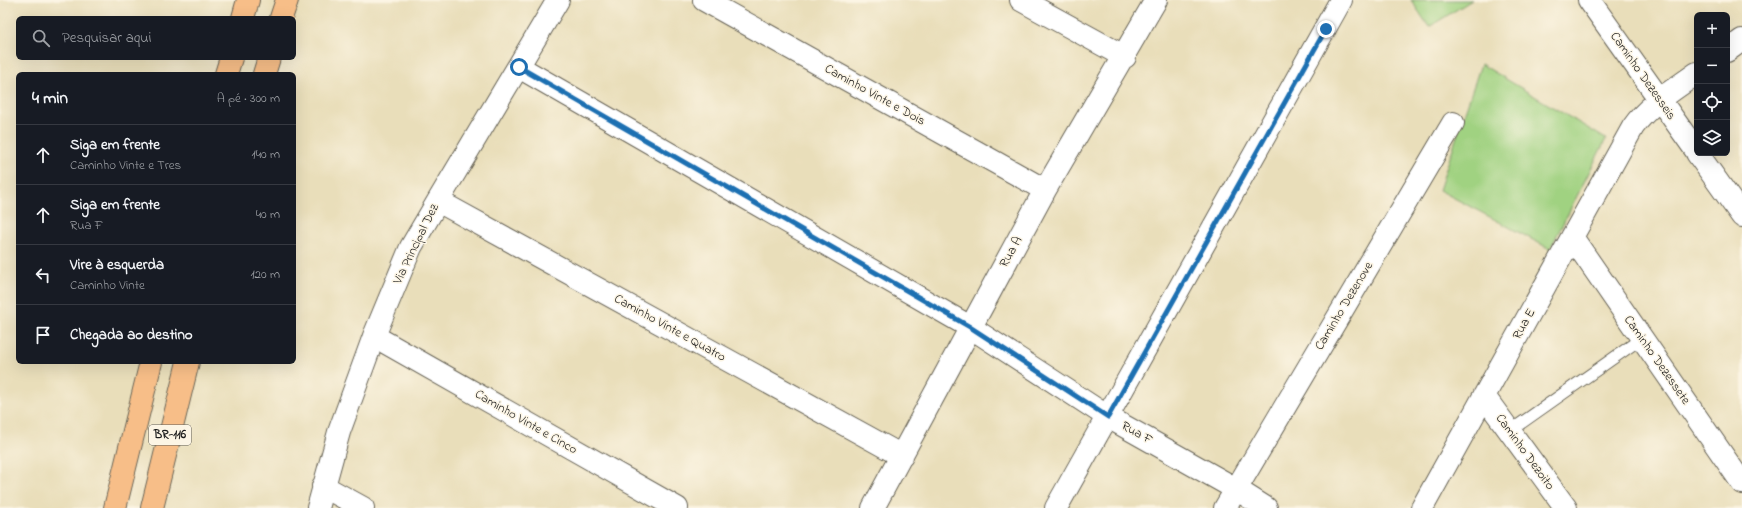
<!DOCTYPE html>
<html lang="pt">
<meta charset="utf-8">
<style>
:root{--surface:#171b24;--page:#242831;--text:#f1f3f6;--muted:#9ea1a6;--line:#363941}
body{margin:0;font-family:"Indie Flower",sans-serif;background:var(--page);color:var(--text)}
.controls{position:absolute;right:12px;top:12px;display:grid;overflow:hidden;border-radius:6px;box-shadow:0 4px 16px #0002}
.controls button{width:36px;height:36px;display:grid;place-items:center;padding:0;border:0;border-bottom:1px solid var(--line);background:var(--surface);color:var(--text);font:20px sans-serif}
.stop{position:absolute;width:12px;height:12px;margin:-9px;border:3px solid #1f6fb2;border-radius:50%;background:#fff}
.stop.end{background:#1f6fb2;border-color:#fff;box-shadow:0 1px 4px #0008}
.list{margin:0;padding:0;list-style:none}
h2{display:flex;justify-content:space-between;align-items:center;height:52px;margin:0;padding:0 16px;font-size:17px}
h2 small{font-size:13px;font-weight:400;color:var(--muted)}
.list li{display:grid;grid-template-columns:26px 1fr auto;gap:12px;align-items:center;box-sizing:border-box;height:60px;padding:0 16px;border-top:1px solid var(--line)}
.list b{display:block;font-size:15px;white-space:nowrap}
.list p{margin:0;font-size:13px;white-space:nowrap;color:var(--muted)}
.list em{font-size:13px;font-style:normal;color:var(--muted)}
.icon{flex:none;width:22px;height:22px;fill:none;stroke:currentColor;stroke-width:2;stroke-linecap:round;stroke-linejoin:round}
.map{position:relative;flex:none;width:1742px;height:508px;overflow:hidden}
.search{position:absolute;background:var(--surface);box-shadow:0 4px 16px #0002;left:16px;top:16px;width:280px;height:44px;display:flex;align-items:center;gap:10px;box-sizing:border-box;padding:0 14px;border-radius:6px;color:var(--muted);font-size:15px}
.panel{position:absolute;background:var(--surface);box-shadow:0 4px 16px #0002;left:16px;top:72px;width:280px;height:292px;border-radius:6px}
.map>svg:first-child{display:block}
</style>
<div class="map">
<svg width="1742" height="508" viewBox="0 0 1742 508">
<rect width="100%" height="100%" fill="#fcf5e5"/>
<filter id="ink" filterUnits="userSpaceOnUse"><feTurbulence type="fractalNoise" baseFrequency=".025" numOctaves="2"/><feDisplacementMap in="SourceGraphic" scale="8" xChannelSelector="R" yChannelSelector="G"/><feConvolveMatrix kernelMatrix="1 2 1 2 8 2 1 2 1" color-interpolation-filters="sRGB"/></filter>
<filter id="wash" filterUnits="userSpaceOnUse"><feTurbulence type="fractalNoise" baseFrequency=".012" numOctaves="4" result="noise"/><feDisplacementMap in="SourceGraphic" scale="16" xChannelSelector="R" yChannelSelector="G"/><feGaussianBlur stdDeviation="0.9" result="paint"/><feColorMatrix in="noise" values="0 0 0 0 0 0 0 0 0 0 0 0 0 0 0 0 0 1.4 0 .05"/><feComposite in="paint" operator="in"/></filter>
<g filter="url(#wash)">
<rect width="100%" height="100%" fill="#e9deba"/>
<!-- green -->
<path fill="#a0d281" stroke="#5e774e" d="M1411,0h61l-43,27z
M1481,64l125,75 -56,110 -111,-59z"/>
</g>
<g filter="url(#ink)">
<g fill="none" stroke-linecap="round" stroke-linejoin="round">
<!-- lane casing -->
<g stroke="#646053" stroke-width="13">
<path id="lane" d="M1510,431l132,-93"/>
</g>
<!-- street casing -->
<g stroke="#646053" stroke-width="24">
<path id="street" d="M704,0l341,190
M1021,0l104,57
M1589,0l108,152
M1727,51l15,-11
M519,67l451,260 138,90 128,72 30,19
M1697,153l45,63
M438,201l464,255
M1572,237l170,246
M374,336l303,172
M1484,396l82,112
M323,486l40,22
M318,508l21,-76 35,-96 37,-89 27,-46 120,-201
M873,508l172,-318 111,-190
M1056,508l285,-508
M1225,508l228,-385
M1422,508l211,-381c16,-23 42,-38 64,-54"/>
</g>
<!-- highway casing -->
<g stroke="#646053" stroke-width="24">
<path id="highway" d="M243,18l5,-18
M281,18l6,-18
M226,74l5,-16
M264,74l5,-16
M115,508l36,-146
M152,508l36,-146"/>
</g>
<!-- lane -->
<use href="#lane" stroke="#fff" stroke-width="11"/>
<!-- street -->
<use href="#street" stroke="#fff" stroke-width="22"/>
<!-- highway -->
<use href="#highway" stroke="#f7be88" stroke-width="22"/>
</g>
</g>
<g fill="none" stroke-linecap="round" stroke-linejoin="round" filter="url(#ink)">
<!-- route -->
<path stroke="#1f6fb2" stroke-width="5" d="M519,67l451,260 138,90 218,-388"/>
</g>
<g text-anchor="middle" dominant-baseline="central" stroke-width="3" stroke-linejoin="round" paint-order="stroke">
<!-- shield labels -->
<rect fill="#fcf5e5" stroke="#5f5d58" stroke-width="1" x="149" y="425" width="42" height="20" rx="3"/>
<g font-size="12" font-weight="bold" fill="#1c1c1c">
<text x="170" y="435">BR-116</text>
</g>
<!-- street labels -->
<g font-size="13" fill="#1c1c1c" stroke="#fcf5e5">
<text transform="translate(1643 76) rotate(55)">Caminho Dezesseis</text>
<text transform="translate(875 95) rotate(29)">Caminho Vinte e Dois</text>
<text transform="translate(416 244) rotate(-64)">Via Principal Dez</text>
<text transform="translate(1011 252) rotate(-61)">Rua A</text>
<text transform="translate(1344 306) rotate(-59)">Caminho Dezenove</text>
<text transform="translate(1524 324) rotate(-61)">Rua E</text>
<text transform="translate(670 328) rotate(29)">Caminho Vinte e Quatro</text>
<text transform="translate(1657 360) rotate(55)">Caminho Dezessete</text>
<text transform="translate(526 422) rotate(30)">Caminho Vinte e Cinco</text>
<text transform="translate(1137 433) rotate(29)">Rua F</text>
<text transform="translate(1525 452) rotate(54)">Caminho Dezoito</text>
</g>
</g>
</svg>
<div class="controls">
<button>+</button>
<button>−</button>
<button><svg class="icon" aria-label="locate" viewBox="0 0 24 24"><circle cx="12" cy="12" r="6"/><path d="M12 2v4M12 18v4M2 12h4M18 12h4"/></svg></button>
<button><svg class="icon" aria-label="layers" viewBox="0 0 24 24"><path d="M12 4l9 5-9 5-9-5zM3 14l9 5 9-5"/></svg></button>
</div>
<div class="stop" style="left:519px;top:67px"></div>
<div class="stop end" style="left:1326px;top:29px"></div>
<div class="search"><svg class="icon" aria-label="search" viewBox="0 0 24 24"><circle cx="10" cy="10" r="6"/><path d="M15 15l6 6"/></svg>Pesquisar aqui</div>
<section class="panel">
<h2>4 min<small>A pé · 300 m</small></h2>
<ul class="list">
<li><svg class="icon" aria-label="ahead" viewBox="0 0 24 24"><path d="M12 20V5M6 11l6-6 6 6"/></svg><div><b>Siga em frente</b><p>Caminho Vinte e Tres</p></div><em>140 m</em></li>
<li><svg class="icon" aria-label="ahead" viewBox="0 0 24 24"><path d="M12 20V5M6 11l6-6 6 6"/></svg><div><b>Siga em frente</b><p>Rua F</p></div><em>40 m</em></li>
<li><svg class="icon" aria-label="left" viewBox="0 0 24 24"><path d="M17 20v-9H6M10 6l-5 5 5 5"/></svg><div><b>Vire à esquerda</b><p>Caminho Vinte</p></div><em>120 m</em></li>
<li><svg class="icon" aria-label="arrive" viewBox="0 0 24 24"><path d="M6 21V4h12l-3 4 3 4H6"/></svg><div><b>Chegada ao destino</b></div></li>
</ul>
</section>
</div>
